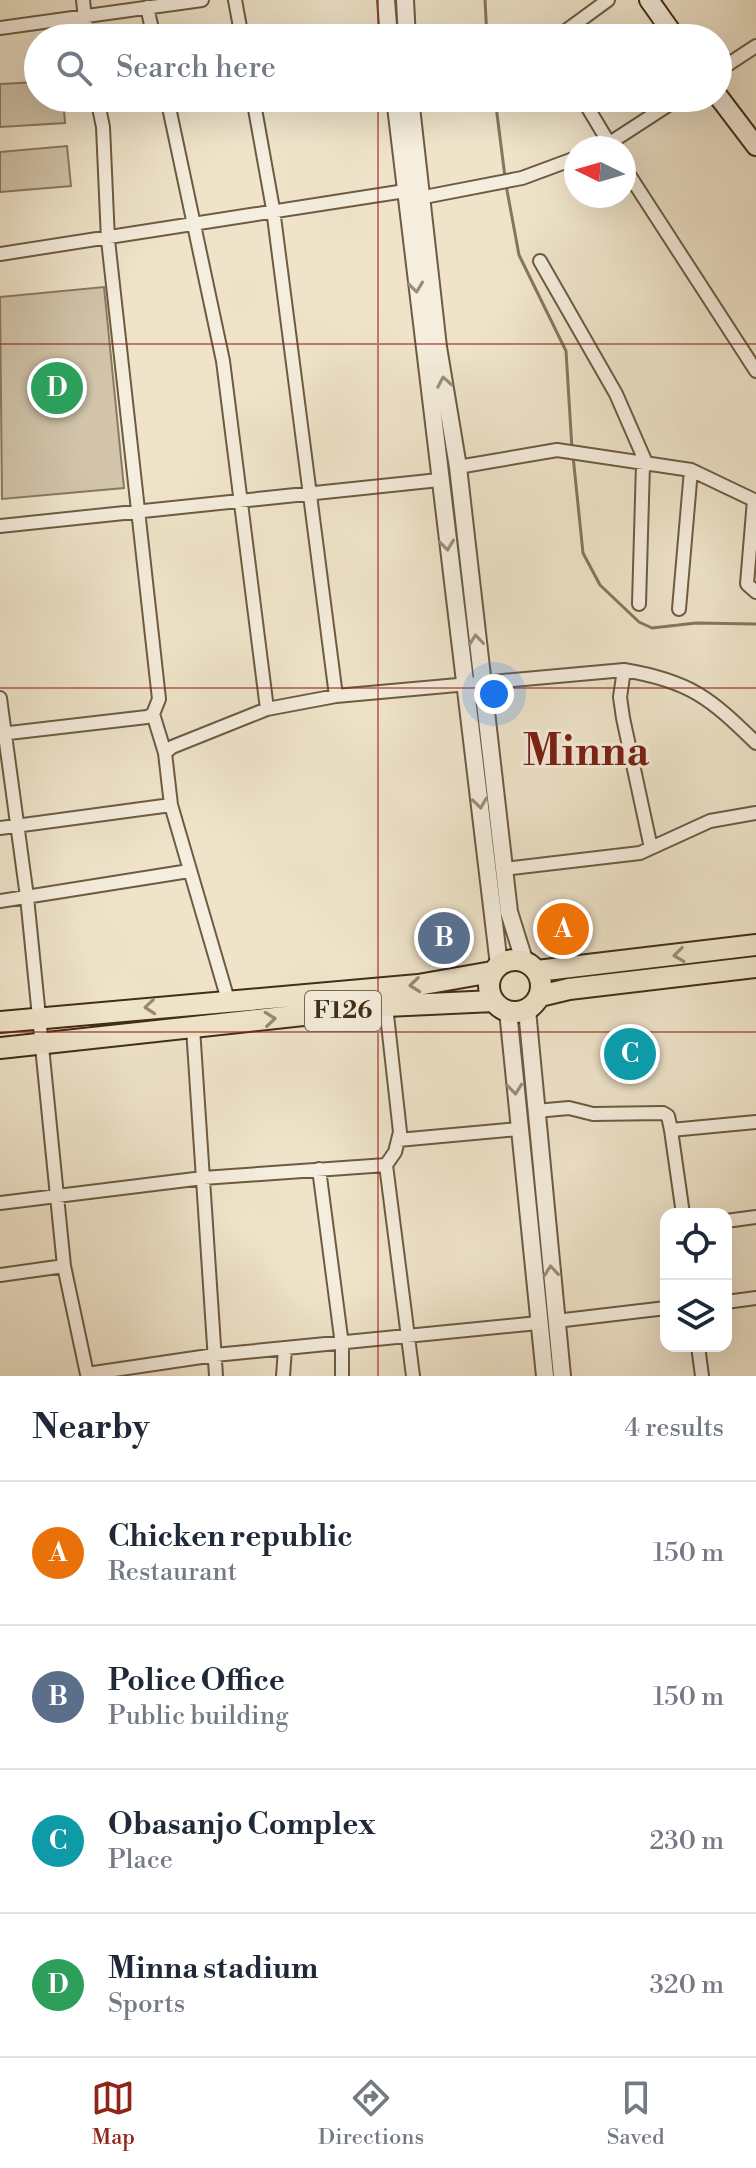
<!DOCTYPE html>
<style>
:root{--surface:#fff;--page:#f2f2f3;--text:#1f2937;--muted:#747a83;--line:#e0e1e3;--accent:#8f2418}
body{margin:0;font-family:"Libre Bodoni",serif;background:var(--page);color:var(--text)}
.controls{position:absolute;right:24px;bottom:24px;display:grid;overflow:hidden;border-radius:16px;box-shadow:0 8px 32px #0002}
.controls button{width:72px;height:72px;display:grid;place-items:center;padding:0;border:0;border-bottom:2px solid var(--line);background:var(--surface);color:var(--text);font:40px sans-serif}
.compass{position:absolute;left:564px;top:136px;width:72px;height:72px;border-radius:50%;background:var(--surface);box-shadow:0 8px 32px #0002;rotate:275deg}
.you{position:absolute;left:494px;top:694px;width:28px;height:28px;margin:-20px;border:6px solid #fff;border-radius:50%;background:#1a73e8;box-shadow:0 0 0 12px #1a73e833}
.badge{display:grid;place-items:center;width:52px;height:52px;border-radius:50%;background:var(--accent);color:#fff;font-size:26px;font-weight:700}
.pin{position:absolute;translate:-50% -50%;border:4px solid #fff;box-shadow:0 2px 8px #0006}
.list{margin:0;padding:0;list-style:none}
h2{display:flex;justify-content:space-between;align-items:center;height:104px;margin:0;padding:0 32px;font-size:34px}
h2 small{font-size:26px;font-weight:400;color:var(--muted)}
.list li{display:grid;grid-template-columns:52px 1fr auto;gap:24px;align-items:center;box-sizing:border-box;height:144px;padding:0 32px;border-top:2px solid var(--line)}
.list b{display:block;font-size:30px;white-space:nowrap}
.list p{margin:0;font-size:26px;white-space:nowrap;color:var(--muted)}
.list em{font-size:26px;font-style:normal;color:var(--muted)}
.icon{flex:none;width:44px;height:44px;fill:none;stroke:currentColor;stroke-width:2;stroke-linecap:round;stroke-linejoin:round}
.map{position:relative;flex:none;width:756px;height:1376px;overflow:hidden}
.search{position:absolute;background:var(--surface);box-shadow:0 8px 32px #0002;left:24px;right:24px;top:24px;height:88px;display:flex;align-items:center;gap:20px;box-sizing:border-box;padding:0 28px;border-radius:44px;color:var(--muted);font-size:30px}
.sheet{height:680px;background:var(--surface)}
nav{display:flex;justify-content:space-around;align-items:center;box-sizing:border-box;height:112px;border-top:2px solid var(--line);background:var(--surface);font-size:22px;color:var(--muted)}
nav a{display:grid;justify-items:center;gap:4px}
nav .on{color:var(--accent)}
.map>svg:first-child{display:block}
</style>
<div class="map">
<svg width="756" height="1376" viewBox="0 0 756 1376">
<rect width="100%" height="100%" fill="#efe4ca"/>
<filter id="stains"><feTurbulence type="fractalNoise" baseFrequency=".0025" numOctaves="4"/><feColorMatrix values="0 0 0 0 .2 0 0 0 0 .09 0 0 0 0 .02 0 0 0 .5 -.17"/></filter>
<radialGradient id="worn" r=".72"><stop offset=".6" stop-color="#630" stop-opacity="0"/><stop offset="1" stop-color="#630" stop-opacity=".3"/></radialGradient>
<!-- green -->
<path fill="#d2c5ab" stroke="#8a7960" stroke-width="2" d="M38,82v16h25l2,25 -65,4v-43z
M67,146l4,40 -71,6v-40z
M104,287l20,201 -122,11 -2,-202z"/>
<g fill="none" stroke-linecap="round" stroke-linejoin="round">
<!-- stream -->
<path stroke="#86765c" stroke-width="3" d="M485,0l2,38
M495,98l10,79
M506,185l13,70 47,96 6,98
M573,456l10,97 17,32 39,37 13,6 44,-5 60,1"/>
<!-- minor casing -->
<g stroke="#6d5b42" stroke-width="16">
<path id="minor" d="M83,0l4,38
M235,0l7,38
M147,7l7,31
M0,28l202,-28
M556,38l52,-38
M718,71l38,-25
M167,98l56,263 44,348
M253,98l20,111 63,487
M582,98l30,50
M602,148l77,-50
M624,167l132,204
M419,198l103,-20 54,-20
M0,254l405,-63
M540,261l76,133 31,71
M458,467l99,-17 134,20 65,31
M754,500l-7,84 9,8
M0,526l439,-46
M639,604l4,-140
M679,609l12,-139
M624,670l-4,27 3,21 28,130
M0,698l27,199 37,369 23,108 128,-19 323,-32
M153,714l12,39
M0,734l147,-17 6,-3 6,-15 -51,-459 -5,-113 -6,-29
M0,828l171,-23
M504,869l136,-16 70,-32 46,-8
M0,901l189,-30
M228,1000l-57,-195 -6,-52 7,-6 95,-38 69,-13 288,-26c66,11 86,28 132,73
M386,1006l14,126 -5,20 -9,13 27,211
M193,1028l23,348
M536,1111l33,-3 24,6 70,-1 5,3 3,14 12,84
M671,1130l85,-8
M398,1140l121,-11
M319,1169l23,176v31
M0,1203l203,-25 183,-13
M726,1221l30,-4
M0,1275l64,-9
M726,1302l30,-4
M556,1321l110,-13
M698,1346l4,30
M283,1376l2,-27"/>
</g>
<!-- tertiary casing -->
<g stroke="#6d5b42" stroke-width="20">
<path id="tertiary" d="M386,0l3,38
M405,0l2,38
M395,98l104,867
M410,98l28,249 20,120 51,445 15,48
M527,1010l35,366
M508,1011l37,365"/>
</g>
<!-- secondary casing -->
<g stroke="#422d15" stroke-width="22">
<path id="secondary" d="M649,0l27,38
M718,96l38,50"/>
</g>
<!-- primary casing -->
<g stroke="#422d15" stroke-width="24">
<path id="primary" d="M489 986a26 26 0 1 1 52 0a26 26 0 1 1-52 0Z
M537,971l219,-26
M540,996l29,-7 187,-22
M0,1022l418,-37 74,-13
M0,1048l386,-42 108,-5"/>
</g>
<!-- minor -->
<use href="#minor" stroke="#f5eddd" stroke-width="12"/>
<!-- tertiary -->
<use href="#tertiary" stroke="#f5eddd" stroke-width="16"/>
<!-- secondary -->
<use href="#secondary" stroke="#f5eddd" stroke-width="18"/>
<!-- primary -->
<use href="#primary" stroke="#efe4ca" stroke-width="20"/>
</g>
<!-- one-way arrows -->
<defs><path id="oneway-chevron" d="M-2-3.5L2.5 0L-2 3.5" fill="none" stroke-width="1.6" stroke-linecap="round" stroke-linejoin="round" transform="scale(2)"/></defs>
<g stroke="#9c8d79">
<use href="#oneway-chevron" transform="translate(416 287) rotate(83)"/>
<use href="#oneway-chevron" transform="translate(444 382) rotate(-100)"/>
<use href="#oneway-chevron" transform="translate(447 545) rotate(83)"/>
<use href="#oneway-chevron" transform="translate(476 640) rotate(-96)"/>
<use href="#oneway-chevron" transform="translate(480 803) rotate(82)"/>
<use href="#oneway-chevron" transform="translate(515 1089) rotate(84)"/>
<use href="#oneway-chevron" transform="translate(551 1271) rotate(-95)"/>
</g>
<g stroke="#988870">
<use href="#oneway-chevron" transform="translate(679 955) rotate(173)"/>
<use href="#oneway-chevron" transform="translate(415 985) rotate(174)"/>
<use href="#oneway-chevron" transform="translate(150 1007) rotate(175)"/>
<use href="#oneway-chevron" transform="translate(270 1019) rotate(-6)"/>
</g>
<!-- grid -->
<path fill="none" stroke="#8f2418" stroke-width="2" stroke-opacity="0.55" d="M378,0v38M378,98v1278M0,344h756M0,688h756M0,1032h756"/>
<g text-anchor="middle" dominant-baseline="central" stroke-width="6" stroke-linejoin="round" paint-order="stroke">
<!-- shield labels -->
<rect fill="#f5eddd" stroke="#786751" stroke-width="2" x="305" y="991" width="76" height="40" rx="6"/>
<g font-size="24" font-weight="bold" fill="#422d15">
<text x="343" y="1011">F126</text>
</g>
<!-- town labels -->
<g font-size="42" font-weight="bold" fill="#7a1f14" stroke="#f5eddd">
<text x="586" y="752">Minna</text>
</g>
</g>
<rect width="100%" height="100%" filter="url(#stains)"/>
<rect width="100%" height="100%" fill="url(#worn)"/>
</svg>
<div class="controls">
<button><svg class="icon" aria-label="locate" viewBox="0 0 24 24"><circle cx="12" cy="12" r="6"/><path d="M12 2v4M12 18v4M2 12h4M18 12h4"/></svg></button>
<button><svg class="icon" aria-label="layers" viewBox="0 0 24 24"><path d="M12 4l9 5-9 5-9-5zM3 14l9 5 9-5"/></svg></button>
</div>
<svg class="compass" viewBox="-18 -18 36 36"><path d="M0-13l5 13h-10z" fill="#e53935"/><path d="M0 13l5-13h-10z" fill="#747a83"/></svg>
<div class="you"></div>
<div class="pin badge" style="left:563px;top:929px;background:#e8710a">A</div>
<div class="pin badge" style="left:444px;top:938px;background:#5c6f8a">B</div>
<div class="pin badge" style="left:630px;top:1054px;background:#0f9aa8">C</div>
<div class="pin badge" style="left:57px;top:388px;background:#2e9e5b">D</div>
<div class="search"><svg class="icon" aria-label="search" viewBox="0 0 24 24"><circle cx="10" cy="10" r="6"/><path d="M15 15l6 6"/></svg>Search here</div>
</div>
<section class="sheet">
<h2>Nearby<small>4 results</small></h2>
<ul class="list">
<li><span class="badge" style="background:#e8710a">A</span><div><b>Chicken republic</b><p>Restaurant</p></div><em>150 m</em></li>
<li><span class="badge" style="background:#5c6f8a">B</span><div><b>Police Office</b><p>Public building</p></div><em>150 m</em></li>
<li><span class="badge" style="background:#0f9aa8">C</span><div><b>Obasanjo Complex</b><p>Place</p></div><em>230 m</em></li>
<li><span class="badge" style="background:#2e9e5b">D</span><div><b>Minna stadium</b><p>Sports</p></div><em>320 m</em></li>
</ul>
</section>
<nav>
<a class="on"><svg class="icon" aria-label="map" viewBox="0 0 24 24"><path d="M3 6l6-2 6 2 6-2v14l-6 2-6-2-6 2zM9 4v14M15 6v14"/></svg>Map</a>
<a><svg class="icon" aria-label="directions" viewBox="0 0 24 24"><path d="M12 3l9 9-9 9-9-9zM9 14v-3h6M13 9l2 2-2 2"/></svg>Directions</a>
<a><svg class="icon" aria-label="saved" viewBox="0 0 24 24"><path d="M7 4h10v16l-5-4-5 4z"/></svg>Saved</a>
</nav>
